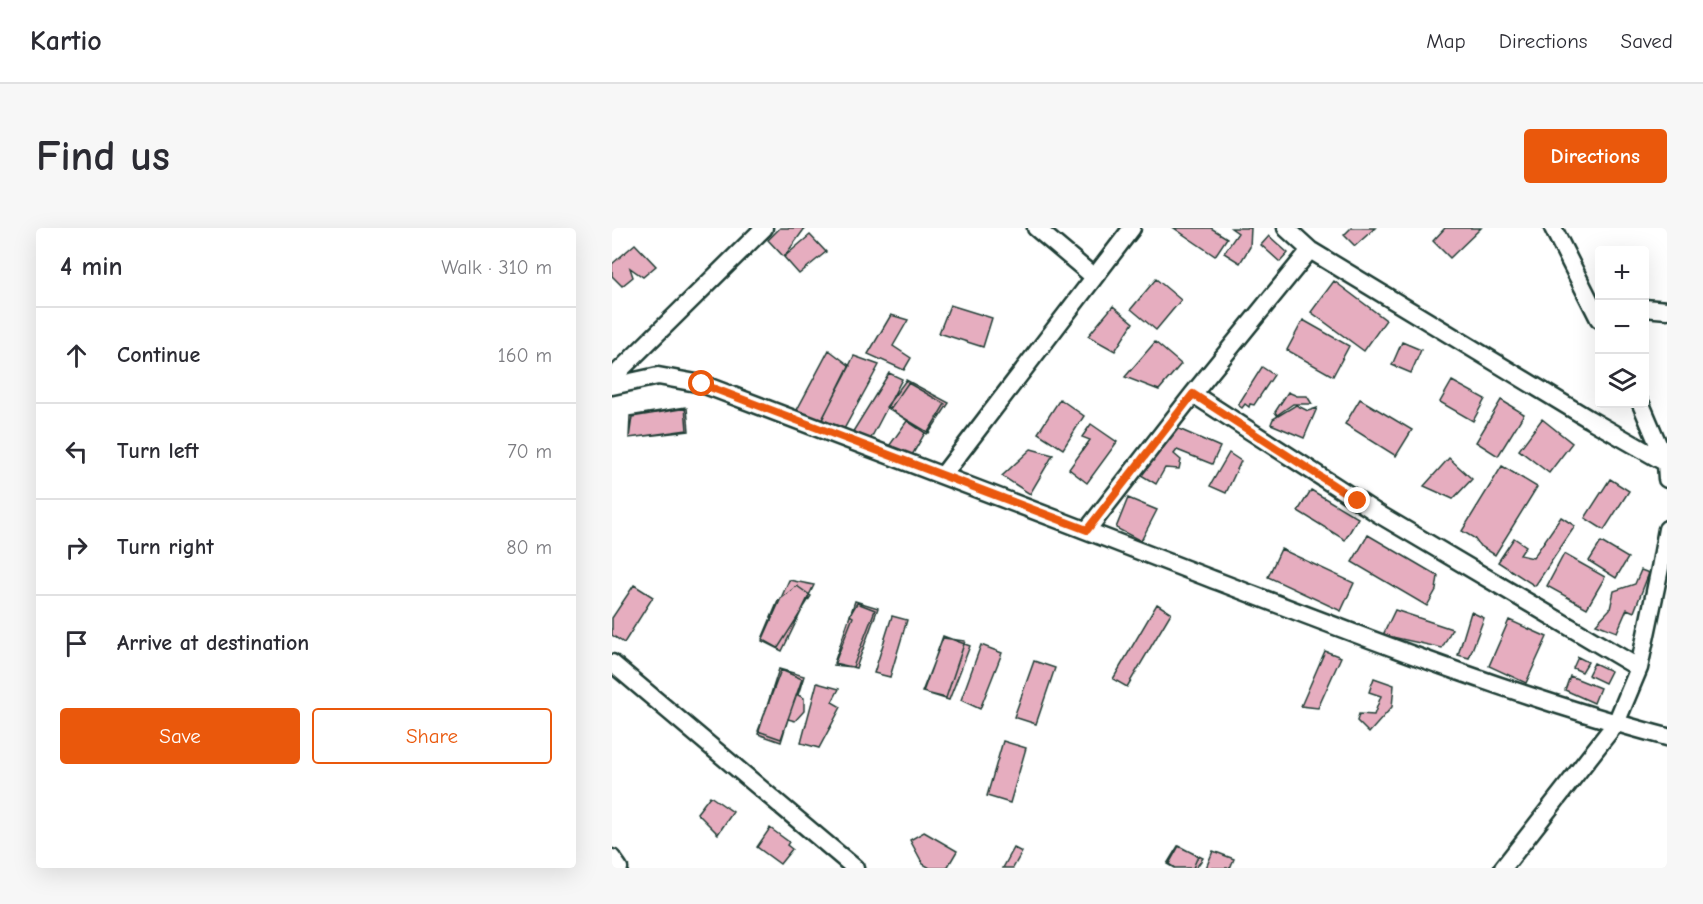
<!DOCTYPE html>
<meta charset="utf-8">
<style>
:root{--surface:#fff;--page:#f7f7f7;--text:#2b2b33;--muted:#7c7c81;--line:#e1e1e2;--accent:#ea580c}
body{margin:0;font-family:"Comic Neue",sans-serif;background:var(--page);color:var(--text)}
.controls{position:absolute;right:18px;top:18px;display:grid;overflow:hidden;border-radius:6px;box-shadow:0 6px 24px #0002}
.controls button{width:54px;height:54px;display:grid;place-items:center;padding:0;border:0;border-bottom:2px solid var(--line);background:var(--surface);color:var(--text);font:30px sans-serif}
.stop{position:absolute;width:18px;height:18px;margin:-14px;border:4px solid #ea580c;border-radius:50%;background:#fff}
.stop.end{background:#ea580c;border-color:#fff;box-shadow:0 2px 6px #0008}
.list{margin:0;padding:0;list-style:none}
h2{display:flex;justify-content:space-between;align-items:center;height:78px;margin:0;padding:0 24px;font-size:26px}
h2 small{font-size:20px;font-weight:400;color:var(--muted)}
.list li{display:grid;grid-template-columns:39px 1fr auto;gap:18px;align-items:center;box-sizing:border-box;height:96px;padding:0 24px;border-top:2px solid var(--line)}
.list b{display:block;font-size:22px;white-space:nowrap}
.list em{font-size:20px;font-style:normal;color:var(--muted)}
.actions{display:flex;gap:12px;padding:18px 24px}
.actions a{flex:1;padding:14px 0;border:2px solid var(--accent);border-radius:6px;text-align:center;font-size:21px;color:var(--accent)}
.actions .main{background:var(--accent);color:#fff}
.icon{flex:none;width:33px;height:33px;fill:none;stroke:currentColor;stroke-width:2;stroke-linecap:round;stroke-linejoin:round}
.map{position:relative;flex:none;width:1055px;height:640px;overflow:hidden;border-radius:6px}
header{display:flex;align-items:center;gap:36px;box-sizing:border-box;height:84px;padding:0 30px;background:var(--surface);border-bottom:2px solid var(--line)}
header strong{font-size:28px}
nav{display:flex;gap:33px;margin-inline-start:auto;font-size:21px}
.intro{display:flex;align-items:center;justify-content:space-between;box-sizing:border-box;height:144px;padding:0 36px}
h1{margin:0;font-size:42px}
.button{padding:15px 27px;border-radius:6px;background:var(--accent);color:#fff;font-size:21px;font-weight:700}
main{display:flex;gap:36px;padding:0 36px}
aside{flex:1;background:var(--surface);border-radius:6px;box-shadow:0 6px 24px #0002}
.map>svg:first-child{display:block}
</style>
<header>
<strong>Kartio</strong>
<nav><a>Map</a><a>Directions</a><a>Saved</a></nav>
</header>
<div class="intro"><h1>Find us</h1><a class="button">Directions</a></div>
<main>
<aside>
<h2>4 min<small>Walk · 310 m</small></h2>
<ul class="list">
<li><svg class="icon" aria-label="ahead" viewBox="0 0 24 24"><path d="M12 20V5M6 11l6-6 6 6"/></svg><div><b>Continue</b></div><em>160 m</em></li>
<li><svg class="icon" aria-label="left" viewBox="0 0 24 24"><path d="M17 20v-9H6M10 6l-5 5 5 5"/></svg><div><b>Turn left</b></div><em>70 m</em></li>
<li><svg class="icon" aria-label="right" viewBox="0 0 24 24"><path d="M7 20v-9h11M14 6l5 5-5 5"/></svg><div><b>Turn right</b></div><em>80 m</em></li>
<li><svg class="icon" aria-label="arrive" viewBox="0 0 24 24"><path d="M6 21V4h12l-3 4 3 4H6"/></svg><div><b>Arrive at destination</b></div></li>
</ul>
<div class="actions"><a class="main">Save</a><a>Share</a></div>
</aside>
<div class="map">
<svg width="1055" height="640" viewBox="0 0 1055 640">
<rect width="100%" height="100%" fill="#fff"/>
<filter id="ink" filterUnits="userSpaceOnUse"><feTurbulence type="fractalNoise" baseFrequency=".0167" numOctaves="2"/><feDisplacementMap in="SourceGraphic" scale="12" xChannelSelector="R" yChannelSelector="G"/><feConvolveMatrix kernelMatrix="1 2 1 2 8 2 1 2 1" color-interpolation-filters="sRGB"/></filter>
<g filter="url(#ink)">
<!-- building -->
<path fill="#e6adbf" stroke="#1f3d34" stroke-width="1.5" d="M168,0h25l-21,29 -16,-17z
M562,0h37l16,10 -12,18z
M619,0h20l-1,19 -10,16 -16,-10 14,-20z
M739,0h24l-20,18 -11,-11z
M833,0h36l-31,30 -17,-17z
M198,7l16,17 -27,22 -15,-17z
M657,8l19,17 -8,9 -19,-17z
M23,16l21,22 -13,11 -13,-9 3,9 -11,9 -10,-10v-12z
M544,51l25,21 -25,30 -25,-21z
M722,53l52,39 -22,31 -53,-39z
M338,77l42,13 -9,29 -44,-14z
M501,78l20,17 -18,28 -27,-15z
M279,87l17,5 -15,26 18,12 -7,12 -36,-16z
M691,92l46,26 -16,30 -46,-26z
M543,114l26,22 -22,26 -34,-13z
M790,114l19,8 -10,23 -19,-8z
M217,122l21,16 -30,57 -23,-13z
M242,128l25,9 -35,64 -22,-9z
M650,139l12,8 -20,30 -4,-1 -1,3 -4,-3 -3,4 -4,-3z
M277,145l13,6 -34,65 -16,-11z
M294,152l43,23 -20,30 -43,-26z
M840,153l33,18 -12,22 -33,-19z
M296,155l37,21 -18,30 -37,-25z
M676,164l9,4h10l5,8h-19l-16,11 -2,-3z
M448,171l24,17 -21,33 -25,-16z
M748,171l52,31 -16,26 -51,-32z
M889,172l23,14 -26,42 -22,-14z
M684,177l12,6 9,-3 -13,30 -33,-14 2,-5z
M73,179l2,23 -58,8 1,-22z
M75,180l2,23 -60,7 3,-21z
M930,191l30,24 -23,30 -30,-23z
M295,193l18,12 -17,29 -21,-13z
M479,196l26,18 -30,41 -18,-14 21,-29 -8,-3z
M560,198l48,21 -8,17 -35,-14 -3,4 7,6 -2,9 -14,-1 -9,16 -15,-9z
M419,221l22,6 -23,39 -28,-18z
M617,225l12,8 -15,32 -16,-7z
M837,230l23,21 -19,20 -29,-13z
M890,238l35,21 -42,68 -16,-10 -5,-7 -12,-7z
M998,251l19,12 -25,39 -19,-12z
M699,262l47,28 -13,22 -47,-29z
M516,270l29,12 -16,31 -25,-13z
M949,289l14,9 -40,60 -37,-24 16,-24 12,8 -6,9 13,3z
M756,307l70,41 -2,14 -9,16 -75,-44z
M989,314l27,16 -12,20 -27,-17z
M669,321l73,34 -13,28 -73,-34z
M952,326l41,23 -18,31 -40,-22z
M1029,342l8,3 -15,39 -7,-3 -10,23 -21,-8 14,-15 4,-18 21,-7z
M177,352l25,5 -32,66 -20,-10z
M22,357l19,12 -29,46 -12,-8v-17z
M185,358l14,10 -33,52 -16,-9 16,-38z
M243,373l23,7 -22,60 -22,-5z
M245,375l18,7 -22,57 -19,-2 19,-48 -3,-2z
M545,376l14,9 -44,74 -14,-8z
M783,382l57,19 -10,19 -59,-13z
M859,384l13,6 -15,40 -11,-3z
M280,388l15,4 -17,57 -16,-4z
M897,392l38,17 -21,46 -37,-17z
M331,408l27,10 -21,54 -26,-8z
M331,410l22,3 -19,57 -24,-6z
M369,417l21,8 -22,56 -19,-9z
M713,423l16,6 -23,51 -17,-2z
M966,429l10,5 -6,10 -9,-4z
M422,433l21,7 -19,56 -22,-7z
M982,435l17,8 -6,12 -17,-8z
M167,441l25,7 -6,19 6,3v13l-9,10 -7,-2 -7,23 -23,-8z
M169,442l21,9 -21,60 -23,-8z
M958,448l30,12 -6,15 -29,-13z
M762,450l20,7 -2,22 -23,26 -12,-12 2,-7 15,1 7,-19 -12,-4z
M205,455l22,6 -7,13 9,5 -22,41 -18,-5z
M391,513l23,7 -16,55 -23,-7z
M98,568l23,16 -15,22 -21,-21z
M158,600l19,14 -2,3 5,4 -12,15 -23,-17z
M312,604l33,19 -10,17h-17l-7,-4 -13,-24z
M566,618l25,12 -7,10h-22l-7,-4z
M567,618l19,10 -5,12h-18l-6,-4z
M402,620l8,4 -9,16h-10z
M601,623l21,8 -4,9h-24z"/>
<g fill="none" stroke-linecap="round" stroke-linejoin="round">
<!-- minor casing -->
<g stroke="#1f3d34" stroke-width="21">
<path id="minor" d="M424,0l58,49
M674,0l24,22 279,169 77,44
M941,0l46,91
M1032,80l23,2
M0,150l152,-150
M0,158l46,-10 44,8c167,64 335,127 502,192 152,58 305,119 463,161
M581,166l184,119 262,155
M1029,176l25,59 1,16
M331,247l189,-247
M475,302l106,-136 117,-144
M0,435l243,205
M0,630l7,10
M891,640l113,-145 23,-55 21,-100 7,-39"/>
</g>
<!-- minor -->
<use href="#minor" stroke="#fff" stroke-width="16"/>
</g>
</g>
<g fill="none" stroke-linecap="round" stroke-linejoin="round" filter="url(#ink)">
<!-- route -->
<path stroke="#ea580c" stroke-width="8" d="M90,156l385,146 106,-136 165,107"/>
</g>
</svg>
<div class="controls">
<button>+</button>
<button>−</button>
<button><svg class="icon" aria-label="layers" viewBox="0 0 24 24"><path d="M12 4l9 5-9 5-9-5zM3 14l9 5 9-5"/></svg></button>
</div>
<div class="stop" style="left:90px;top:156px"></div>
<div class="stop end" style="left:746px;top:273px"></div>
</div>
</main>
